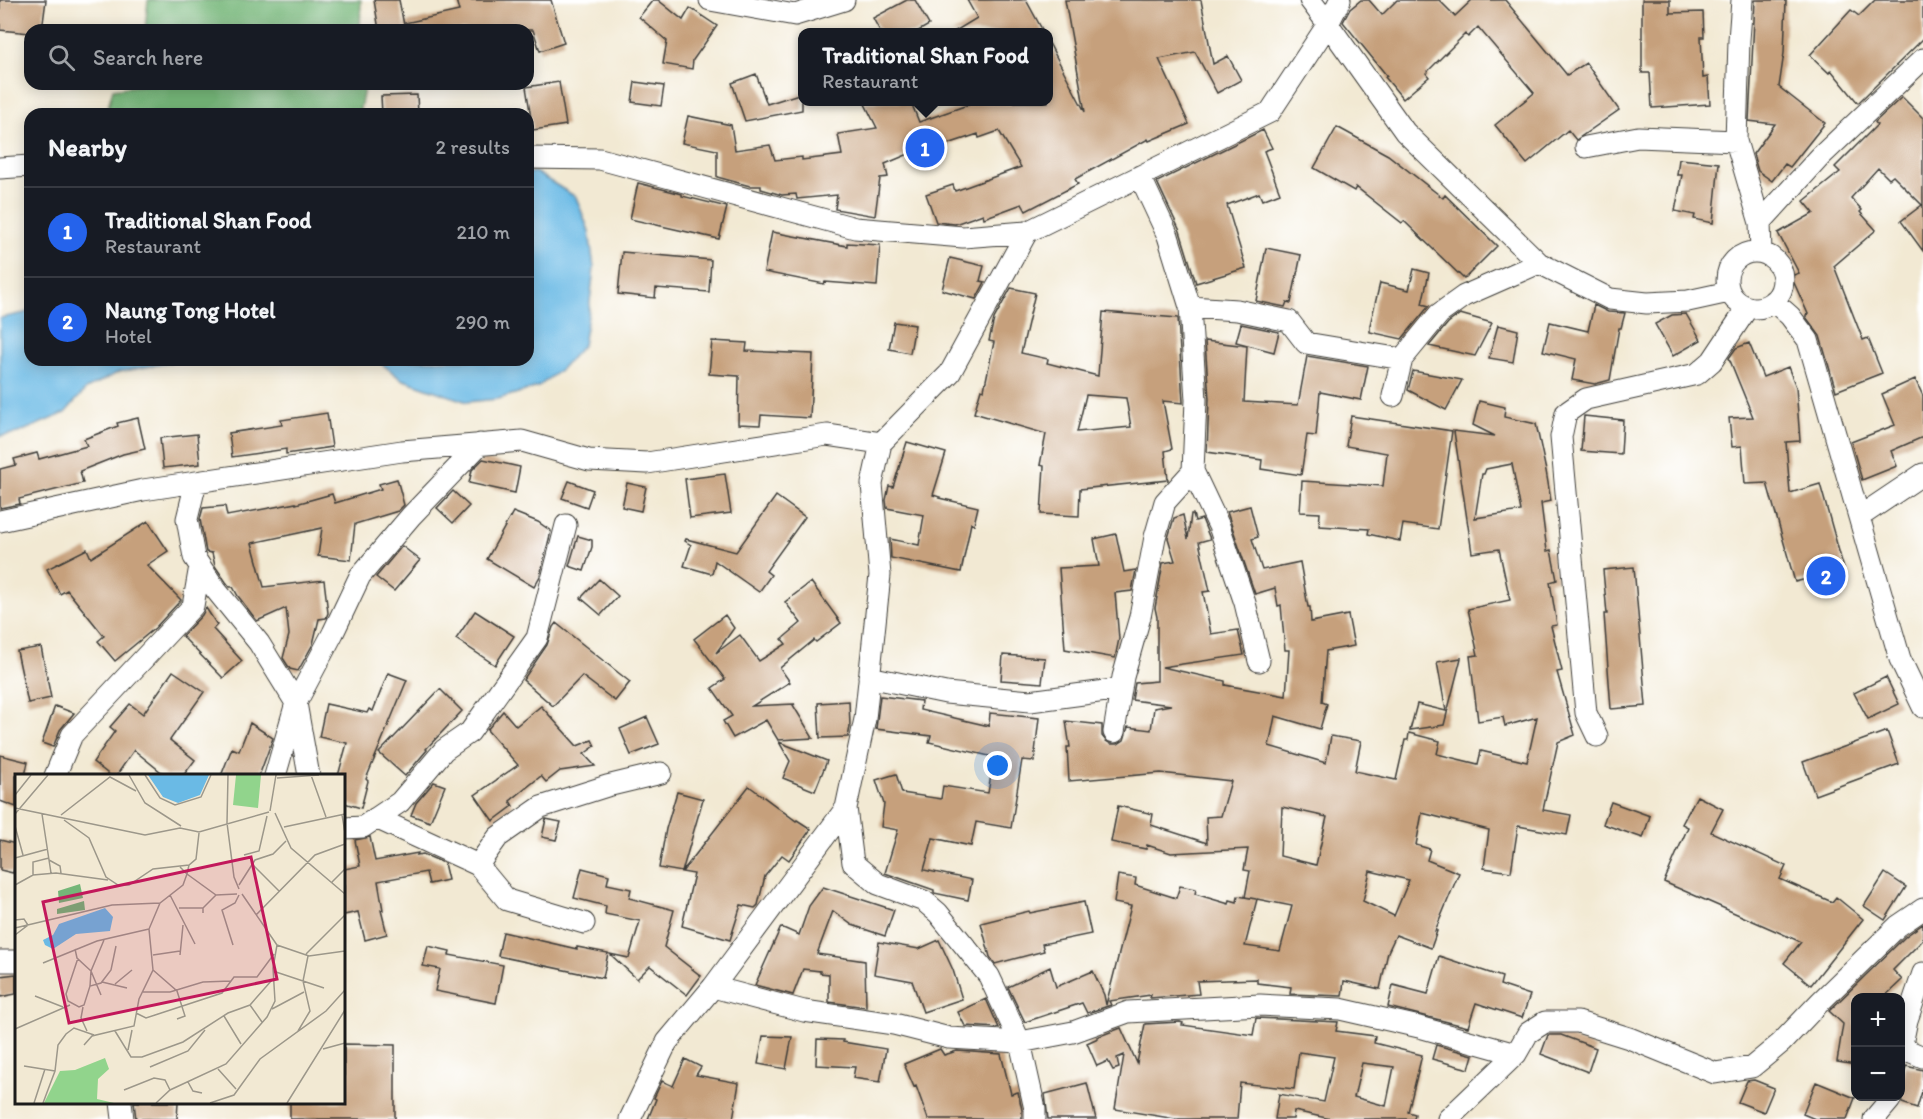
<!DOCTYPE html>
<meta charset="utf-8">
<style>
:root{--surface:#171b24;--page:#242831;--text:#f1f3f6;--muted:#9ea1a6;--line:#363941;--accent:#2563eb}
body{margin:0;font-family:Itim,sans-serif;background:var(--page);color:var(--text)}
.controls{position:absolute;right:18px;bottom:18px;display:grid;overflow:hidden;border-radius:12px;box-shadow:0 3px 15px #0003}
.controls button{width:54px;height:54px;display:grid;place-items:center;padding:0;border:0;border-bottom:2px solid var(--line);background:var(--surface);color:var(--text);font:30px sans-serif}
.you{position:absolute;left:998px;top:766px;width:21px;height:21px;margin:-15px;border:4px solid #fff;border-radius:50%;background:#1a73e8;box-shadow:0 0 0 9px #1a73e833}
.badge{display:grid;place-items:center;width:39px;height:39px;border-radius:50%;background:var(--accent);color:#fff;font-size:20px;font-weight:700}
.pin{position:absolute;translate:-50% -50%;border:3px solid #fff;box-shadow:0 2px 6px #0006}
.popup{position:absolute;left:798px;top:28px;width:255px;height:78px;box-sizing:border-box;display:grid;place-content:center;border-radius:12px;background:var(--surface);filter:drop-shadow(0 2px 4px #0005);font-size:20px;white-space:nowrap;color:var(--muted)}
.popup b{font-size:22px;color:var(--text)}
.popup::after{content:'';position:absolute;left:50%;top:100%;margin-left:-12px;border:12px solid transparent;border-top-color:var(--surface)}
.list{margin:0;padding:0;list-style:none}
h2{display:flex;justify-content:space-between;align-items:center;height:78px;margin:0;padding:0 24px;font-size:26px}
h2 small{font-size:20px;font-weight:400;color:var(--muted)}
.list li{display:grid;grid-template-columns:39px 1fr auto;gap:18px;align-items:center;box-sizing:border-box;height:90px;padding:0 24px;border-top:2px solid var(--line)}
.list b{display:block;font-size:22px;white-space:nowrap}
.list p{margin:0;font-size:20px;white-space:nowrap;color:var(--muted)}
.list em{font-size:20px;font-style:normal;color:var(--muted)}
.icon{flex:none;width:33px;height:33px;fill:none;stroke:currentColor;stroke-width:2;stroke-linecap:round;stroke-linejoin:round}
.map{position:relative;flex:none;width:1923px;height:1119px;overflow:hidden}
.search{position:absolute;background:var(--surface);box-shadow:0 3px 15px #0003;left:24px;top:24px;width:510px;height:66px;display:flex;align-items:center;gap:15px;box-sizing:border-box;padding:0 21px;border-radius:18px;color:var(--muted);font-size:22px}
.panel{position:absolute;background:var(--surface);box-shadow:0 3px 15px #0003;left:24px;top:108px;width:510px;height:258px;border-radius:18px}
.map>svg:first-child{display:block}
</style>
<div class="map">
<svg width="1923" height="1119" viewBox="0 0 1923 1119">
<rect width="100%" height="100%" fill="#fff"/>
<filter id="ink" filterUnits="userSpaceOnUse"><feTurbulence type="fractalNoise" baseFrequency=".0167" numOctaves="2"/><feDisplacementMap in="SourceGraphic" scale="12" xChannelSelector="R" yChannelSelector="G"/><feConvolveMatrix kernelMatrix="1 2 1 2 8 2 1 2 1" color-interpolation-filters="sRGB"/></filter>
<filter id="wash" filterUnits="userSpaceOnUse"><feTurbulence type="fractalNoise" baseFrequency=".008" numOctaves="4" result="noise"/><feDisplacementMap in="SourceGraphic" scale="24" xChannelSelector="R" yChannelSelector="G"/><feGaussianBlur stdDeviation="1.35" result="paint"/><feColorMatrix in="noise" values="0 0 0 0 0 0 0 0 0 0 0 0 0 0 0 0 0 1.4 0 .05"/><feComposite in="paint" operator="in"/></filter>
<g filter="url(#wash)">
<rect width="100%" height="100%" fill="#f2e9d3"/>
<!-- forest -->
<path fill="#74b678" stroke="#48694a" stroke-width="1.5" d="M148,0h213l-1,30h-215z
M150,84h215l-6,30h-253l7,-25z"/>
<!-- water -->
<path fill="#6abae5" stroke="#436b80" stroke-width="1.5" d="M535,172l41,25 13,34 5,37 -5,42 -6,35 -22,24 -23,18 -40,12 -31,3 -66,-23 -24,-19h151v-187z
M30,310v50h154l-65,12 -33,17 -21,24 -47,20 -18,3v-118l25,-5z"/>
<g id="blocks">
<!-- building -->
<path fill="#c6a07c" fill-rule="evenodd" d="M0,0h46l-4,30h-12v3l-30,-3z
M374,0h25l6,30h-26z
M456,0h95l13,43 -24,8 -7,-21h-127l-1,-7 54,-12z
M653,0h5l25,20 7,-12 27,18 -24,34 -1,9 -29,-5 4,-23 -28,-24z
M907,0h8l14,25 -14,8h-34l-8,-15z
M967,0h59l18,33h-92l25,-15z
M1065,0h136l12,64 15,-8 13,24 -24,13 -22,-41 -36,7 30,65 -40,17 -1,-2 -73,40 3,5 -52,27 -4,-7 -38,14 -1,-4 -28,10 -19,-2 -10,-28 27,-9 2,6 66,-24 -22,-36 -20,7 -1,-4 -39,13 -2,-5 -52,22 3,13 -8,1 -5,38 -40,-7 2,-14 -40,4 -1,-5 -14,1 -21,-6v-3h-11l-33,-9v-27l-35,-7 6,-27 43,9 4,25 35,-5 5,15 27,-3v3l40,-5 -4,-21 39,-6 -13,-26h47l8,20 57,-20h72v-61l37,71z
M1361,0h8l13,15 15,-15h42l16,16 17,-16h33l62,75 19,-12 33,47 -43,30 -8,-10 -41,34 -32,-39 39,-32 -56,-66 -10,10 -3,-3 -39,39 3,4 -26,22 -18,-22 2,-1 -44,-54 7,-13z
M1642,0h28v13l33,-1 1,25h-3l2,41 5,-1 2,27 -58,4 -2,-35h-8z
M1755,0h31l-2,53 -5,34 46,36 -35,44 -5,-3 -13,17 -14,-10 -5,-17 22,-30 -26,-3z
M1875,0h48v39l-65,64 -27,-33 -2,3 -19,-18 41,-45 8,6z
M756,74l11,30 35,-11v17l-57,11 -13,-38z
M559,82l7,43 -33,5 -7,-43z
M635,82l29,4 -3,20 -29,-4z
M417,95l1,19h-36l-1,-18z
M1902,97l21,21v133l-22,-30 21,-16 -29,-29 -4,3 -11,-11 -27,30 11,12 -2,2 16,18 -42,36 29,74 5,-2 14,35 -46,18 -16,-55 -14,-19v-2l2,-1 -17,-38 8,-3 -21,-40 36,-20 -10,-12 36,-29 -5,-5 42,-42 -2,-3z
M1337,127l51,28 55,43 2,-3 52,51 -33,33 -60,-58 -2,2 -46,-36 -2,4 -40,-23z
M1263,130l9,18 -8,3 16,42 -18,7 -3,-7 -32,12 19,63 -50,15 -16,-52 -23,-49z
M1679,159l40,4 -6,60 -19,-4 1,-4 -20,-4 7,-36h-5z
M638,183l44,11v2l45,11 -8,32 -89,-20z
M772,232l75,14v-3l33,2 -3,41 -52,-4 -1,2 -60,-12z
M1266,248l35,7 -10,48 -4,-1 -2,5 -29,-6z
M622,252l89,8 -2,32 -53,-4 -1,10 -37,-4z
M950,258l34,8 -4,15 5,1 -9,17 -34,-9z
M1414,269l15,4 -7,31 7,2 -27,33 -32,-7v-7l10,-42 29,7z
M1011,288l24,5 -14,60 27,6 -1,4 51,13 5,-64 75,6 5,85 -20,-2 9,48 -7,2 3,29 -88,9 -1,27 -38,-2 3,-48 -4,-1 6,-31 -72,-21 7,-24 3,1 10,-48 -5,-1 5,-22zM1086,395l40,3 5,29 -54,5z
M1594,305l14,7 17,1 -4,15h-2l-9,52 -15,4 -23,-4 4,-21 -33,-8 7,-29 38,9z
M1460,314l32,9 -17,33 -46,-10 19,-23z
M1686,314l15,26 -28,16 -18,-32 17,-9z
M894,322l21,3 -5,28 -21,-4z
M1241,324l38,8 -5,20 -38,-10z
M1498,325l20,5 -5,32 -24,-4z
M712,341l35,2 -1,8 67,3 -3,64 -49,-3 -1,10 -22,-1 1,-48 -30,-2z
M1205,341l42,5 -3,56 54,3 9,-49 61,10 -7,34 -41,-8 -4,44 -9,-1 -6,40 -40,-6 1,-9 -55,-8 2,-53z
M1749,343l14,34 25,-10 8,20 4,54 -14,1 4,51 30,-9 24,85 -49,13 -28,-99 -22,1 -3,-38 -10,1 -3,-29 24,-1 -24,-59 7,-10z
M1413,371l49,9 -16,30 -38,-20z
M1915,379l8,17v41l-32,14 6,15 -35,14 -11,-38 44,-17 -13,-31z
M1479,401l26,6 -1,10 32,7 10,47 5,30 -10,2 6,48 4,-1 6,30 -7,2 7,43 -6,1 11,45 -5,1 18,63 -17,7 -15,68 28,5 -4,20 -49,-9 -7,46 -27,-4 5,-38 -67,-17 -6,32 14,4 -3,11 32,13 -24,58h2l-6,17 -35,-13 -8,17 -8,37 -36,-8 -2,15 -52,-2 1,-7 -34,-4v-4l-60,2 2,13 -49,4 1,-3 -42,6 2,4 -24,8 -5,-10 -57,19 -17,-35 42,-20 6,20 37,-16 11,24 2,10 25,-99 -17,-3 4,-28 18,3 -1,7 41,13 4,-12 16,3 -1,5 34,10 1,-4 7,2 1,-6 18,3 -11,-2 5,-26 -6,-1 4,-21 -77,4 -24,-8 -1,4 -35,-7 7,-36 35,8 -2,11 56,18 -1,-26 15,-1 10,-35 -70,-8 -92,8 -2,-34h3l-4,-26 36,4v11l4,5 5,3h7l6,-4 4,-13 23,3 3,-22 17,-3 -39,-5 3,-17 22,-2v-64l-2,-9 8,-45 12,-2 -7,-23 6,-20 9,-3 5,24 3,-25h2l2,7 7,-2 8,20 -11,3 11,49 -7,1 8,42 27,-4 6,25 -82,12 63,14v4l61,11 3,-46h-4l-4,-45 -3,1 -3,-18 -20,6 -28,-82 23,-6 8,31 -6,2 10,31 38,-8 8,45h2l1,15 37,-7 6,31 -28,5 -4,51 5,2 -7,25 -45,-13 -6,30 57,17 5,-27 30,5 -6,30 41,9 9,-40h3l1,-7 31,8 -3,13 41,10 3,-13 46,11 10,-45 -32,9 -2,-9 -25,4 -8,-65 8,-1 -10,-46 42,-9 -11,-51 -27,4 -18,-122 41,5 -22,-11zM1512,464l9,47 -46,7 7,-44h2l2,-5zM1282,807l45,10 -11,48 -36,-9zM1370,871l39,9 -15,36 -31,-15zM1257,899l35,7 -12,45 -35,-5z
M327,413l5,34 -46,7v-5l-54,8 -3,-24 53,-8 -1,-5z
M1351,416l101,15 -14,98 -35,-5 -3,17 -32,-7 1,-5 -50,-3 1,-13 -20,-1 2,-31 81,5 4,-33 -41,-7z
M1584,416l39,4 -2,34 -40,-3z
M138,418l7,31 -22,5 -43,17 3,12 -64,16 1,5 -20,4v-39l16,-4 -2,-6 23,-6 2,6 48,-13 -3,-7 34,-13 -1,-3z
M197,434l3,30 -37,4 -3,-30z
M907,442l39,11 -13,42 7,2 -1,1 39,9 -4,17 -3,-1 -10,49 -70,-14 -1,-19 29,6 5,-30 -37,-7 -1,-8 3,-14 4,1z
M483,459l37,8 -5,26 -46,-10 3,-13z
M725,474l6,39 -41,5 -5,-39z
M397,479l7,26 -6,6 -43,13 -4,36 -33,-4 4,-28 -70,15 12,44 60,-7 4,33 -2,5 -7,1 -6,25 -15,27 -8,-2 -7,-11 6,-23 -3,-27 -29,13 -19,-25 -5,-9h-3l-4,-5 -11,-16 -3,-13 -6,-1 -6,-33 3,-11 22,-2 2,10 69,-13v1l36,-10 3,9 46,-14 -2,-5z
M569,481l24,9 -6,17 -25,-9z
M627,483l19,4 -5,24 -19,-4z
M453,491l16,15 -16,17 -16,-15z
M776,496l29,21 -39,54 5,4 -12,17 -44,-31 -3,13 -28,-8 7,-21 -6,-4 1,-2 50,13z
M513,512l25,10 13,9 -11,45 -6,11 -47,-28z
M148,521l20,30 -21,14 34,35 -26,28 -40,33 -17,-20 6,-5 -37,-46 -7,4 -13,-25 40,-20 4,9z
M1116,534l8,38 12,-2 -4,21 -17,2 4,46 -4,19 -50,-9 -6,-81 40,-2 -5,-27z
M578,536l14,4v7l-8,24 -15,-5z
M402,546l18,14 -26,31 -18,-14z
M1634,567l12,139 -35,3 -7,-95h3l-4,-44z
M599,579l19,17 -17,19 -20,-17z
M811,582l30,41 -25,19 -2,-2 -34,28 10,14 -38,24 43,-2 -2,1 20,33 -35,2 -12,-20 -33,18 -10,-17 9,-5 -20,-28 13,-9 -31,-40 31,-24 9,13 -18,25 24,-18 19,26 27,-17 -4,-5 19,-16 -16,-21z
M206,608l11,17 -4,4 29,32 -19,17 -41,-42 20,-21z
M475,611l39,25 -19,29 -39,-26z
M556,623l74,59 -15,19 -33,-25 -29,30 -30,-26 24,-35 6,-18z
M41,647l10,51 -23,5 -11,-52z
M1003,655l42,3 -3,25 -41,-3z
M1461,658l-17,67 -34,5 7,-26 29,7 -9,-49z
M173,671l31,21 -34,48 25,20 -12,16h-17l-32,-26 -18,26h-5l-18,-14 22,-31 -5,-4 20,-23 13,10z
M388,673l19,7 -41,99 2,2 -7,27 -17,-5v-27h-6l9,-33 -28,-6 7,-33 41,9 2,-4 4,2z
M1886,677l13,27 -31,15 -14,-26z
M440,689l22,22 -36,38 1,1 -22,26 -26,-23z
M880,696l41,5 -1,9 69,16 1,-13 49,5 -5,43 -12,-1 -11,68 -35,-6 -5,24 -38,-8 -9,32 48,10 -4,20 -34,-7v-3l-49,-17 13,-43 -17,-3 3,-23 -8,-24 20,-6 6,19 39,6 2,-13 45,7 6,-36 -65,-15 2,-6 -55,-7z
M849,701l1,26 -2,10 -28,1 -2,-35z
M55,706l19,7 -14,17 -7,17 -11,-4z
M541,706l36,40 15,-6 3,6 -11,8 11,12 -35,5 -14,11 -5,-6 -31,25 3,5 -20,15 -18,-26 43,-30 -31,-35 16,-19 13,15z
M647,717l12,27 -28,11 -11,-26z
M250,723l23,15 -14,38h-38l11,-28 7,3z
M1887,731l12,33 -84,31 -12,-33z
M779,742l48,19 -12,30 -32,-13 7,-17z
M0,755l28,7 -3,14h-9v31l-16,-6z
M434,782l11,4 -15,36 -19,-7 5,-12z
M749,786l47,35 1,-1 14,9 -22,31 -7,-5 -17,21 -7,29 -3,3 -14,-3 -11,35 -48,-14 12,-52 -35,-6 7,-39 11,-37 26,7 -21,73z
M1697,796l26,13 -12,23 75,34 -6,13 52,23 4,-5 27,22 -52,66 -27,-22 17,-21 -137,-60 24,-55 -6,-3z
M1611,802l39,14 -7,22 -40,-14z
M546,819l15,3 -5,18 -14,-3z
M370,837l5,24 43,-8 -1,2 6,-1 21,9 4,17 -19,4 -3,-12 -48,9 5,29h-2l6,24 -22,6 -7,-28 -14,3v-46l16,-3 -5,-26z
M0,840l16,4v17l-3,12 -13,-3z
M582,868l27,7 -2,9 24,5 -2,9 45,12 -10,37 37,29 -14,19 -37,-29 -13,13 -27,-25 19,4 11,-37 -35,-7 1,-8 -32,-8z
M1885,873l21,14 -21,33 -21,-14z
M823,887l71,23 -9,26 -33,-11 -19,-14 -16,43 48,7 1,46 -37,-5v-28l-9,-1v-2l-17,-2 -10,26 -38,-10 26,-58 18,8 10,-29z
M1084,902l7,32 -49,10 2,7 -49,13 -5,-7 -9,-34 48,-12 1,2z
M1923,924v16l-30,30 9,10 -19,18h-27v67l-19,-3 6,-38 -14,-13 77,-75z
M503,932l74,17v-2l31,6 -5,25 -105,-22z
M939,940l14,30 9,29 -39,13 -11,-31 -38,-7 5,-32 40,7z
M428,946l22,5 -1,4 54,10 -7,38 -61,-12 5,-22 -17,-3z
M1439,956l63,21 -2,8 30,10 -8,23 -46,-15 -8,24 -80,-20 5,-22 35,9z
M16,974v20l-16,3v-21z
M986,999l13,29 -34,-2 -7,-14z
M1256,1018l82,4 -2,9 39,5 -1,7 48,12 -14,57 7,2 -1,5h-83l-37,-8 -1,8h-18l4,-25 45,8 10,-45 -35,-5 -5,37 -54,-6 -3,36h-61l-61,-10 9,-54 -7,3 2,10 -6,2 -5,-9 -11,5 -10,-23 11,-5 -1,-1 24,-9 16,35 8,-39 35,-2 3,1 -1,2 71,10zM1362,1063l32,4 -8,39 -32,-9z
M1548,1035h13l35,13 -8,24 -47,-18z
M763,1036l29,1 -6,32 -28,-5z
M817,1039l26,1v2l43,7 -6,33 -27,-4 2,-11 -39,-2z
M344,1044l51,1v74h-105v-17h54z
M1436,1045l37,10 -4,14 -37,-10z
M940,1049l4,6 13,-4 44,3 10,40 7,-2 4,18v9h-94l-12,-33 -2,1 -10,-23z
M685,1059l16,8 -5,8 43,8 -6,36h-85l8,-20 -2,-1 8,-17 11,5z
M1906,1066l17,4v18l-6,20 -15,-5 -2,-12z
M1754,1080l20,8 -10,24 -26,-10 9,-21z
M1816,1082l39,16 -8,21h-32l-12,-5z
M1087,1083l9,36h-48l-3,-25z
M134,1102h44l-1,17h-41z"/>
</g>
</g>
<g filter="url(#ink)">
<use href="#blocks" fill-opacity="0" stroke="#3c3b37" stroke-width="1.5"/>
<g fill="none" stroke-linecap="round" stroke-linejoin="round">
<!-- minor casing -->
<g stroke="#3c3b37" stroke-width="23">
<path id="minor" d="M710,0l85,15 49,-15
M1340,0l-12,24 77,108 134,131 71,36 37,4 41,-2 41,-9
M1742,0l-3,40 -3,101 24,82 1,29
M1586,147l52,-10 98,4
M528,158l72,1 255,69 108,9 64,-5 243,-120 58,-88 -18,-24
M0,168l30,-2
M1140,176l28,60 22,71 6,93 -3,71 26,55 26,77 14,58
M1760,223l60,-66 103,-98
M1727 280a28 28 0 1 1 56 0a28 28 0 1 1-56 0Z
M1773,301l17,15 18,24 92,319 23,48
M1190,307l47,3 52,11 17,22 96,16 -9,37
M1402,359l37,-45 25,-18 75,-33
M196,482l-9,37 7,38 22,33 43,53 37,60 -21,73
M1859,517l64,-43
M0,521l143,-31 259,-39 120,-10 67,19 58,3 180,-28 54,8
M869,677l77,16 84,8 91,-12
M1114,732l9,-55 17,-60 15,-80 10,-35 28,-31
M1597,736l-11,-23 -25,-276 5,-24 20,-14 111,-25 15,-13 36,-54
M55,776l17,-41 121,-129 7,-40
M309,776l-13,-73 37,-70 27,-57 51,-60 69,-72
M846,808l7,55 25,21 46,17 14,12 51,63 31,66 15,67v10
M376,818l102,47 29,35 77,23
M344,828l19,-1 37,-25 44,-52 26,-18 67,-94 29,-113
M478,865l20,-28 43,-30 66,-21 54,-13
M0,961h16
M713,987l91,24 90,13 55,14 71,4 53,-10 55,-20 132,-7 80,4 79,18 97,27
M1902,1048l21,9
M1900,1054l7,-34 16,-47
M121,1102l2,17
M630,1119l37,-77 46,-55 133,-179 19,-89 15,-144 -8,-91 9,-41 69,-70 77,-141
M1448,1119l68,-65 12,-21 17,-11h33l51,16 86,35 37,-6 29,-24 40,-42 77,-75 25,-17
M1874,1119l16,-19"/>
</g>
<!-- minor -->
<use href="#minor" stroke="#fff" stroke-width="21"/>
</g>
</g>
<!-- overview -->
<g transform="translate(15 774)">
<rect width="330" height="330" fill="#f2e9d3"/>
<path d="M221,1h25l-3,33 -25,-3zM90,284l4,11 -11,10 -1,20 17,4h-70l16,-32 15,-1z" fill="#91d48c"/>
<path d="M65,110l3,14 -24,5 -1,-12zM69,127l1,9 -28,4v-5z" fill="#74b678"/>
<path d="M133,1h61l-9,20 -22,8 -15,-6zM90,134l8,9 -3,14 -34,3 -23,15 -8,-4 -2,-5 10,-5 6,-11z" fill="#6abae5"/>
<path fill="none" stroke="#9c978a" stroke-width="1.5" d="M114,1l16,28 36,23M130,1l15,23 15,7 26,-8 10,-22M213,1l-1,48 7,54 5,12M296,1l15,42M262,4l42,-3M0,21l16,-20M0,34l130,27 35,-7 19,4 70,-20M255,37l6,-36M260,39l16,35 54,46M0,40l33,-39M27,40l9,59M46,41l49,-38 26,14M327,41l3,18M49,46l25,18 17,39 12,8h11l24,-16 36,-4 7,-6 3,-26M0,52l8,29M269,53l61,-13M229,81l15,-4 8,-35M0,84l33,-9M34,86l11,6 1,7M174,91l-2,9 29,21 21,-1M238,91l26,26M18,101v-13l16,-4M317,108l13,-13M0,111l18,-10 23,-2 52,7M224,111l16,-25 18,-6 13,-13M227,120l35,51 32,11 36,-5M155,121l25,49M164,134h24v5M188,134l13,-13M241,141l59,-60 30,-11M0,146l9,-1 4,6 -13,10M0,154l97,-23 48,-2 23,-18 4,-11 -7,-7M218,171l-11,-35 13,-7 4,-8M60,175l2,9 14,13 -1,15M291,180l39,-39M138,181l27,-4M165,181l3,-30M63,184l-12,36 2,7 11,6 5,-2 6,-19 11,-3 10,-13 5,-24M28,189l54,-22 52,-12M138,196l24,21 8,25 -8,3M258,197l51,17M87,208l25,6M100,210l17,-14M128,218h27l33,-10 28,-1M86,221l-10,-24 13,-31M20,222l28,11M235,231l12,17M68,233l-2,11 6,13M257,235l32,-17M121,239l10,5 76,-25 12,-16h23l17,-23M209,242l17,28M0,255l55,-24M100,257l16,26h11l41,-15 45,-29 22,-8 22,-25M283,257l12,-20 -7,-30 5,-25M69,271l8,-9 42,-10 5,-27 14,-29 -4,-41 11,-26M308,275l22,-6M113,276l4,-20M9,292l31,5M135,293l38,-16 17,-21M203,295l18,20M173,308l5,9 9,2M109,316l30,-12 11,2 5,10M19,329l11,-34M28,329l12,-32 3,-26 8,-11 8,-6 20,7M141,329l14,-13 56,-26 41,-47 8,-16 -2,-33 4,-23M195,329l24,-8 26,-36 66,-48 19,-21M272,329l58,-93"/>
<path fill="#c2185b" fill-opacity="0.15" stroke="#c2185b" stroke-width="3" d="M236,83l26,122 -208,44 -26,-121z"/>
<rect width="330" height="330" fill="none" stroke="#1c1c1c" stroke-width="3"/>
</g>
</svg>
<div class="controls">
<button>+</button>
<button>−</button>
</div>
<div class="you"></div>
<div class="pin badge" style="left:925px;top:148px">1</div>
<div class="popup"><b>Traditional Shan Food</b>Restaurant</div>
<div class="pin badge" style="left:1826px;top:576px">2</div>
<div class="search"><svg class="icon" aria-label="search" viewBox="0 0 24 24"><circle cx="10" cy="10" r="6"/><path d="M15 15l6 6"/></svg>Search here</div>
<section class="panel">
<h2>Nearby<small>2 results</small></h2>
<ul class="list">
<li><span class="badge">1</span><div><b>Traditional Shan Food</b><p>Restaurant</p></div><em>210 m</em></li>
<li><span class="badge">2</span><div><b>Naung Tong Hotel</b><p>Hotel</p></div><em>290 m</em></li>
</ul>
</section>
</div>
